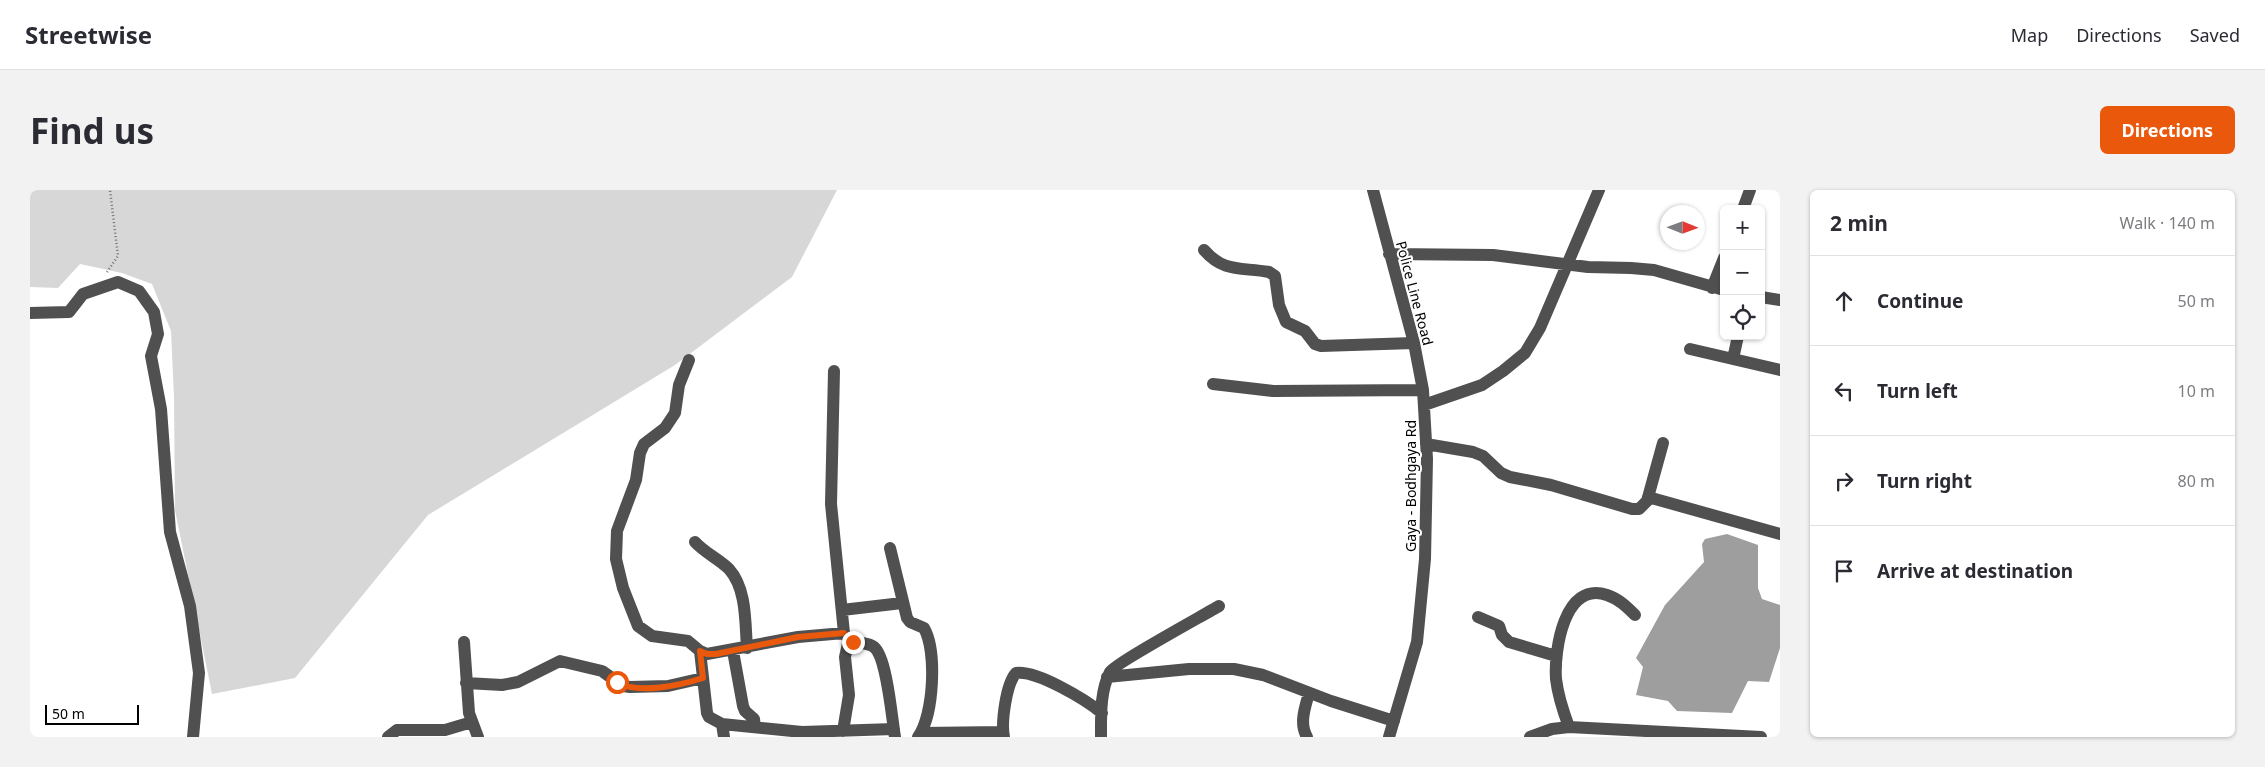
<!DOCTYPE html>
<meta charset="utf-8">
<style>
:root{--surface:#fff;--page:#f2f2f3;--text:#2b2b33;--muted:#7c7c81;--line:#e1e1e2;--accent:#ea580c}
body{margin:0;font-family:"Noto Sans",sans-serif;background:var(--page);color:var(--text)}
.controls{position:absolute;right:15px;top:15px;display:grid;overflow:hidden;border-radius:8px;box-shadow:0 1px 4px #0004}
.controls button{width:45px;height:45px;display:grid;place-items:center;padding:0;border:0;border-bottom:1px solid var(--line);background:var(--surface);color:var(--text);font:25px sans-serif}
.compass{position:absolute;left:1630px;top:15px;width:45px;height:45px;border-radius:50%;background:var(--surface);box-shadow:0 1px 4px #0004;rotate:91deg}
.scale{position:absolute;left:15px;bottom:12px;width:94px;box-sizing:border-box;padding-left:5px;border:2px solid #000;border-top:0;font-size:14px;line-height:18px;white-space:nowrap;color:#000;-webkit-text-stroke:4px #fff;paint-order:stroke}
.stop{position:absolute;width:15px;height:15px;margin:-11px;border:4px solid #ea580c;border-radius:50%;background:#fff}
.stop.end{background:#ea580c;border-color:#fff;box-shadow:0 1px 5px #0008}
.list{margin:0;padding:0;list-style:none}
h2{display:flex;justify-content:space-between;align-items:center;height:65px;margin:0;padding:0 20px;font-size:21px}
h2 small{font-size:16px;font-weight:400;color:var(--muted)}
.list li{display:grid;grid-template-columns:32px 1fr auto;gap:15px;align-items:center;box-sizing:border-box;height:90px;padding:0 20px;border-top:1px solid var(--line)}
.list b{display:block;font-size:19px;white-space:nowrap}
.list em{font-size:16px;font-style:normal;color:var(--muted)}
.icon{flex:none;width:28px;height:28px;fill:none;stroke:currentColor;stroke-width:2;stroke-linecap:round;stroke-linejoin:round}
.map{position:relative;flex:none;width:1750px;height:547px;overflow:hidden;border-radius:8px}
header{display:flex;align-items:center;gap:30px;box-sizing:border-box;height:70px;padding:0 25px;background:var(--surface);border-bottom:1px solid var(--line)}
header strong{font-size:24px}
nav{display:flex;gap:28px;margin-inline-start:auto;font-size:18px}
.intro{display:flex;align-items:center;justify-content:space-between;box-sizing:border-box;height:120px;padding:0 30px}
h1{margin:0;font-size:35px}
.button{padding:12px 22px;border-radius:8px;background:var(--accent);color:#fff;font-size:18px;font-weight:700}
main{display:flex;gap:30px;padding:0 30px}
aside{flex:1;background:var(--surface);border-radius:8px;box-shadow:0 1px 4px #0004}
.map>svg:first-child{display:block}
</style>
<header>
<strong>Streetwise</strong>
<nav><a>Map</a><a>Directions</a><a>Saved</a></nav>
</header>
<div class="intro"><h1>Find us</h1><a class="button">Directions</a></div>
<main>
<div class="map">
<svg width="1750" height="547" viewBox="0 0 1750 547">
<rect width="100%" height="100%" fill="#fff"/>
<!-- green -->
<path fill="#d7d7d7" d="M0,0h807l-45,87 -117,88 -247,150 -133,163 -83,16 -37,-184 -1,-113 -3,-66 -19,-47 -30,-11 -42,-9 -22,24 -28,-1z"/>
<!-- water -->
<path fill="#9e9e9e" d="M1697,344l31,11v43l4,11 18,6v43l-11,34 -21,-1 -16,32 -55,-2 -9,-10 -32,-6 7,-28 -7,-9 29,-53 39,-43 -2,-18 3,-5z"/>
<g fill="none" stroke-linecap="round" stroke-linejoin="round">
<!-- path -->
<path stroke="#727272" stroke-width="2.5" stroke-dasharray="1 2.5" stroke-linecap="butt" d="M77,82l11,-16 -8,-66"/>
<!-- minor -->
<path stroke="#505050" stroke-width="12" d="M1343,0l41,153 9,47 4,69 -2,100 -8,83 -28,95
M1713,19l7,-19
M1174,60c20,23 37,17 65,22l6,4 4,29 7,17 19,9 10,13 6,2 93,-3
M1359,64l104,1 95,12 43,1 23,2 70,20
M1682,98l12,-30
M1731,107l19,3
M0,123l39,-1 14,-18 35,-12 21,9 15,21 4,22 -7,22 10,53 9,123 20,74 9,67 -6,64
M1660,159l90,21
M1703,169l5,-23
M659,170l-10,25 -4,28 -10,15 -21,16 -4,9 -4,27 -19,51 -1,28 7,29 15,38 14,10 36,5 12,10 7,3 91,-17 46,-4
M804,181l-3,133 13,129c7,13 20,7 30,14 13,10 18,73 21,90
M1183,194l60,7 150,-1
M1394,215l58,-20 21,-14 22,-18 15,-25 59,-138
M1396,254l47,8 10,4 18,17 9,4 41,8 81,24h7l8,-8 16,-58
M1618,307l132,37
M665,352c10,11 24,17 34,27 18,20 16,54 18,79
M860,358l17,70 3,4 14,6c13,23 10,87 -6,109
M812,420l60,-7
M1448,427l21,9 3,9 7,7 47,14
M434,452l5,71 9,24
M670,461l7,62 2,4 13,7 2,13
M703,461l10,55 2,5 9,8 1,8
M1077,487l82,-8h45l29,6 68,26 63,20
M436,493l36,2 16,-3 42,-21 42,10 21,15 7,1 38,-1 35,-8
M692,534l80,8 92,-3
M1539,537c-6,-16 -11,-31 -13,-48 -2,-28 8,-99 51,-84 12,4 20,12 28,20
M813,541l6,-36 -4,-38 4,-18
M891,543l82,-1
M358,547l9,-7h48l27,-8
M974,547c-3,-14 2,-53 12,-64 21,-3 70,27 86,40
M1071,547c0,-21 -1,-46 9,-65 4,-8 94,-57 109,-66
M1277,547c-8,-14 -2,-29 2,-44
M1500,547l22,-8 17,-2 192,10"/>
</g>
<g fill="none" stroke-linecap="round" stroke-linejoin="round">
<!-- route -->
<path stroke="#ea580c" stroke-width="6" d="M587,492c21,13 64,3 86,-4l-3,-27 7,3h9l82,-17 46,-4 9,9"/>
</g>
<g text-anchor="middle" dominant-baseline="central" stroke-width="4" stroke-linejoin="round" paint-order="stroke">
<!-- street labels -->
<g font-size="14" fill="#000" stroke="#fff">
<text transform="translate(1385 103) rotate(75)">Police Line Road</text>
<text transform="translate(1380 296) rotate(-90)">Gaya - Bodhgaya Rd</text>
</g>
</g>
</svg>
<div class="controls">
<button>+</button>
<button>−</button>
<button><svg class="icon" aria-label="locate" viewBox="0 0 24 24"><circle cx="12" cy="12" r="6"/><path d="M12 2v4M12 18v4M2 12h4M18 12h4"/></svg></button>
</div>
<svg class="compass" viewBox="-18 -18 36 36"><path d="M0-13l5 13h-10z" fill="#e53935"/><path d="M0 13l5-13h-10z" fill="#7c7c81"/></svg>
<div class="scale">50 m</div>
<div class="stop" style="left:587px;top:492px"></div>
<div class="stop end" style="left:823px;top:452px"></div>
</div>
<aside>
<h2>2 min<small>Walk · 140 m</small></h2>
<ul class="list">
<li><svg class="icon" aria-label="ahead" viewBox="0 0 24 24"><path d="M12 20V5M6 11l6-6 6 6"/></svg><div><b>Continue</b></div><em>50 m</em></li>
<li><svg class="icon" aria-label="left" viewBox="0 0 24 24"><path d="M17 20v-9H6M10 6l-5 5 5 5"/></svg><div><b>Turn left</b></div><em>10 m</em></li>
<li><svg class="icon" aria-label="right" viewBox="0 0 24 24"><path d="M7 20v-9h11M14 6l5 5-5 5"/></svg><div><b>Turn right</b></div><em>80 m</em></li>
<li><svg class="icon" aria-label="arrive" viewBox="0 0 24 24"><path d="M6 21V4h12l-3 4 3 4H6"/></svg><div><b>Arrive at destination</b></div></li>
</ul>
</aside>
</main>
